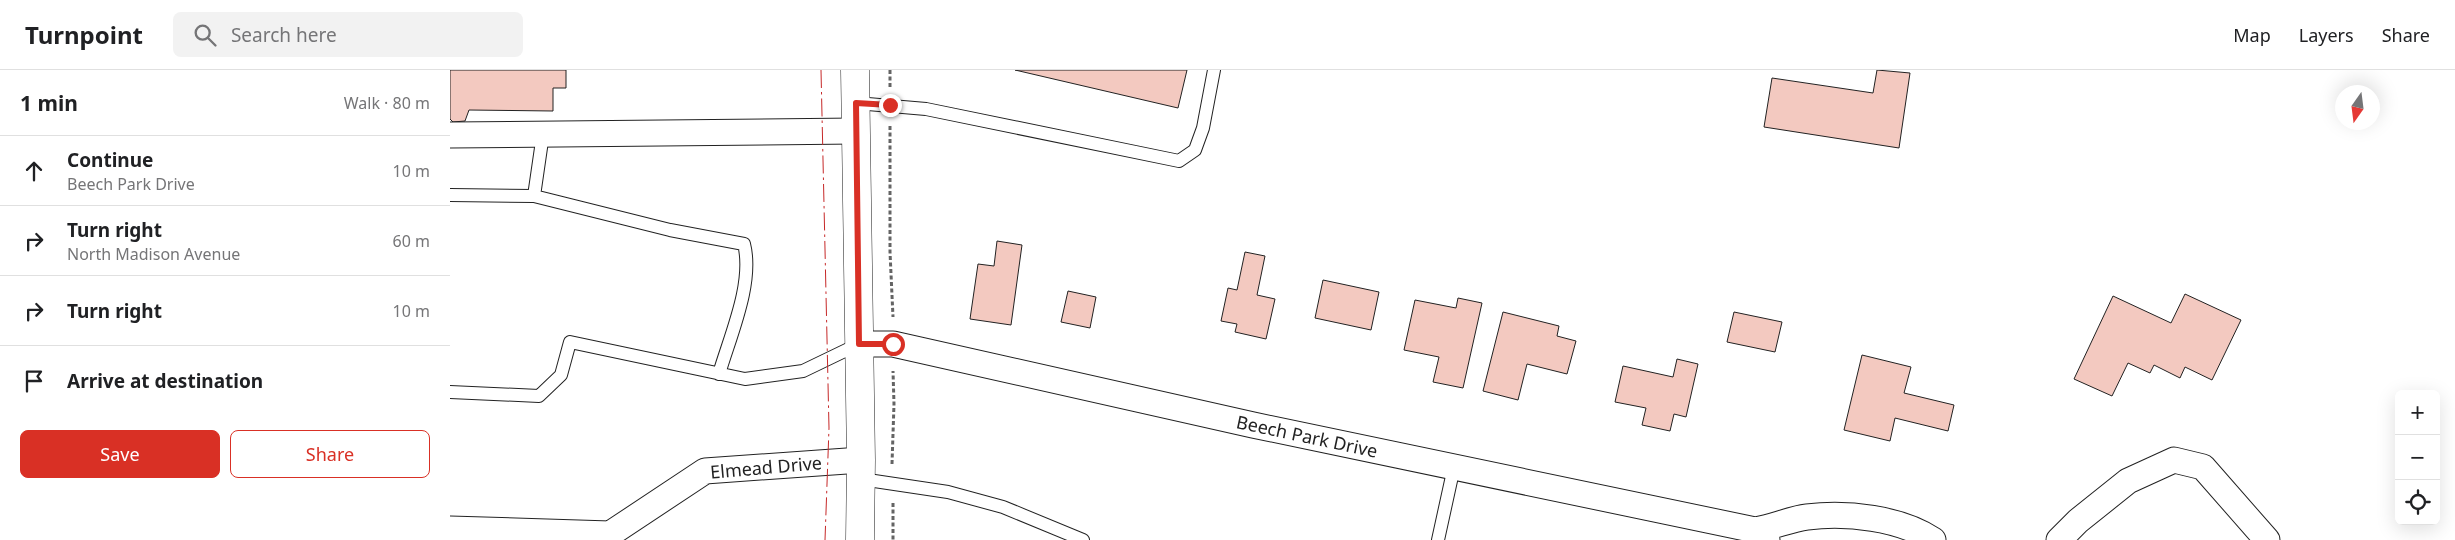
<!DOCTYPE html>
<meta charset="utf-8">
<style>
:root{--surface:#fff;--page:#f2f2f2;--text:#202124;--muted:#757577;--line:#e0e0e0;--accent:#d93025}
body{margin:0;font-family:"Noto Sans",sans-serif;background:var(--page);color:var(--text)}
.controls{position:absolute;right:15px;bottom:15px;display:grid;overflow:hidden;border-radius:8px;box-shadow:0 5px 20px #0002}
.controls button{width:45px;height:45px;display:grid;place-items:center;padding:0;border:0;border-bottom:1px solid var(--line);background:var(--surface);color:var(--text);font:25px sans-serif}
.compass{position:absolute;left:1885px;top:15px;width:45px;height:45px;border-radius:50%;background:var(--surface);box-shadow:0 5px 20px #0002;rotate:194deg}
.stop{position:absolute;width:15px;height:15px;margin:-11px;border:4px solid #d93025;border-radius:50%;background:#fff}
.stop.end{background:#d93025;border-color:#fff;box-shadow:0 1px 5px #0008}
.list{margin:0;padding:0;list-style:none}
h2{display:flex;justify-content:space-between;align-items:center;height:65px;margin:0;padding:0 20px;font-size:21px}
h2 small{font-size:16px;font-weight:400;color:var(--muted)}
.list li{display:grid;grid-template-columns:32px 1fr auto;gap:15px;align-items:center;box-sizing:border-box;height:70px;padding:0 20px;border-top:1px solid var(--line)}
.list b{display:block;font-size:19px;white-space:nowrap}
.list p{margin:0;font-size:16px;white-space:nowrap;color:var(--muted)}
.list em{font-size:16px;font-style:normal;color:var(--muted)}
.actions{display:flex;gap:10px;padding:15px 20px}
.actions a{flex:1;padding:11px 0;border:1px solid var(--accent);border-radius:8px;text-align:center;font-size:18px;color:var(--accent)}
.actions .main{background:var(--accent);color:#fff}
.icon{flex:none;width:28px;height:28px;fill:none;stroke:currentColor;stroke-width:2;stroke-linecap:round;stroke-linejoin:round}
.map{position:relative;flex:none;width:2005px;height:470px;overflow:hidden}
header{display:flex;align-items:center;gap:30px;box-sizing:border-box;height:70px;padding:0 25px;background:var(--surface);border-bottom:1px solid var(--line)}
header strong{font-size:24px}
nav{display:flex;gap:28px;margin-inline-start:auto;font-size:18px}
.search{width:350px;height:45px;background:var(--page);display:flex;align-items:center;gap:12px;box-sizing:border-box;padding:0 18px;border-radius:8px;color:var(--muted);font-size:19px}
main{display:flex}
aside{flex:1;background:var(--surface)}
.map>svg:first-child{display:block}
</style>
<header>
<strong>Turnpoint</strong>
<div class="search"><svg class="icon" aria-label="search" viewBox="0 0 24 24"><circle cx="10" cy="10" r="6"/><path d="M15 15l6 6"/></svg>Search here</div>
<nav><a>Map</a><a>Layers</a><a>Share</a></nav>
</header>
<main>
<aside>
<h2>1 min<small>Walk · 80 m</small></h2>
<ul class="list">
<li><svg class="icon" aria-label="ahead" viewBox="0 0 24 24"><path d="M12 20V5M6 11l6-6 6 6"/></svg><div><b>Continue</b><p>Beech Park Drive</p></div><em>10 m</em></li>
<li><svg class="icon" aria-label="right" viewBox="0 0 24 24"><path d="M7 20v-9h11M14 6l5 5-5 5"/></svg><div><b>Turn right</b><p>North Madison Avenue</p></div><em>60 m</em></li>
<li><svg class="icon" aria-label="right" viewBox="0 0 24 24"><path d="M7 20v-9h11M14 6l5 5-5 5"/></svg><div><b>Turn right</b></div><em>10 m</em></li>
<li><svg class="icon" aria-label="arrive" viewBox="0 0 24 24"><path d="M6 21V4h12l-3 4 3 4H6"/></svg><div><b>Arrive at destination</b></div></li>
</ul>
<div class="actions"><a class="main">Save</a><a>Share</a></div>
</aside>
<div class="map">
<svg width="2005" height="470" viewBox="0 0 2005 470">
<rect width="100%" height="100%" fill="#fff"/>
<!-- building -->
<path fill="#f3c9c0" stroke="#222" d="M0,0h116v18h-13v23l-84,-1 -4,11 -12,1 -3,-3z
M565,0h172l-9,38z
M1427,0l33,3 -11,75 -135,-21 8,-49 101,15z
M547,171l25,4 -11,80 -41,-6 8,-55 16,2z
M795,182l20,4 -8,39 18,4 -9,40 -31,-7 2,-8 -16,-3 7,-33 9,2z
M873,210l56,12 -8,38 -56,-12z
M618,221l28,6 -6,31 -29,-6z
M1735,224l56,26 -29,60 -27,-13 -5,11 -26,-13 -4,8 -22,-10 -16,33 -38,-17 39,-83 58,27z
M1008,228l24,5 -19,85 -30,-6 6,-25 -35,-7 11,-50 41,8z
M1053,242l56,14 -2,10 19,5 -9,33 -40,-10 -9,36 -35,-9z
M1284,242l48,10 -7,30 -48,-10z
M1412,285l49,12 -7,26 50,12 -6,26 -53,-13 -5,23 -46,-11z
M1227,289l21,5 -12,53 -12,-3 -4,17 -28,-6 4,-17 -31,-6 8,-36 50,11z"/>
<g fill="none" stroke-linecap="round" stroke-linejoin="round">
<!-- service casing -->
<g stroke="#222" stroke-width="14">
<path id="service" d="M406,33l70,6 253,52 16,-11 8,-22 11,-58
M93,64l-9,62 136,34 74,14c10,39 -14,92 -25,130
M0,125l84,1
M0,322l89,4 22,-21 9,-33 175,37 58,-8 56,-27
M411,409l87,13 55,15 80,33
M988,470l16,-73"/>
</g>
<!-- minor casing -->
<g stroke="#222" stroke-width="27">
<path id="minor" d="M0,65l406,-4
M409,274h34l360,81 502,105
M0,459l160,5 95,-63 156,-11
M1317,470l-12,-10c19,-3 35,-11 52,-13 40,-5 93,1 126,23
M1609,470l19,-19 50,-40 46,-21 29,7 64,73"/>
</g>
<!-- secondary casing -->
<g stroke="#222" stroke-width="29">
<path id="secondary" d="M405,0l6,390 -1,80"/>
</g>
<!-- path -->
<path stroke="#646464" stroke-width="3" stroke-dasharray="4 2.5" stroke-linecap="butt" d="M440,0v17
M440,56v126l3,65
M442,394l2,-60 -1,-33
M443,433v37"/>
<!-- service -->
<use href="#service" stroke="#fff" stroke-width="12"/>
<!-- minor -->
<use href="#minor" stroke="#fff" stroke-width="25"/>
<!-- secondary -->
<use href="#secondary" stroke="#fff" stroke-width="28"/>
<!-- power -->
<path stroke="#c62828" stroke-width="1" stroke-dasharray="18 4 2.5 4" stroke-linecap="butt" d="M371,0l8,358 -4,112"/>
</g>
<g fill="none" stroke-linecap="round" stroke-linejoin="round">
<!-- route -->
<path stroke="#d93025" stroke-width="6" d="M440,35l-34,-2 3,241h34"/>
</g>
<g text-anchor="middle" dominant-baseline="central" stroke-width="4" stroke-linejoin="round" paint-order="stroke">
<!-- street labels -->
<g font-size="18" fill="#222" stroke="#fff">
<text transform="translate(857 366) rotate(12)">Beech Park Drive</text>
<text transform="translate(316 397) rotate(-5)">Elmead Drive</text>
</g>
</g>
</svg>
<div class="controls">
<button>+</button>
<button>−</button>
<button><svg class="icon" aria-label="locate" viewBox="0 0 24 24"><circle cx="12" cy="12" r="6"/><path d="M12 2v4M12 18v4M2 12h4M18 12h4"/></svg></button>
</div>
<svg class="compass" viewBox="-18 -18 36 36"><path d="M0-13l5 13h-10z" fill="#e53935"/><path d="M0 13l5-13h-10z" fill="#757577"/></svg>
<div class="stop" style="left:443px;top:274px"></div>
<div class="stop end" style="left:440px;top:35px"></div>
</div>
</main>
